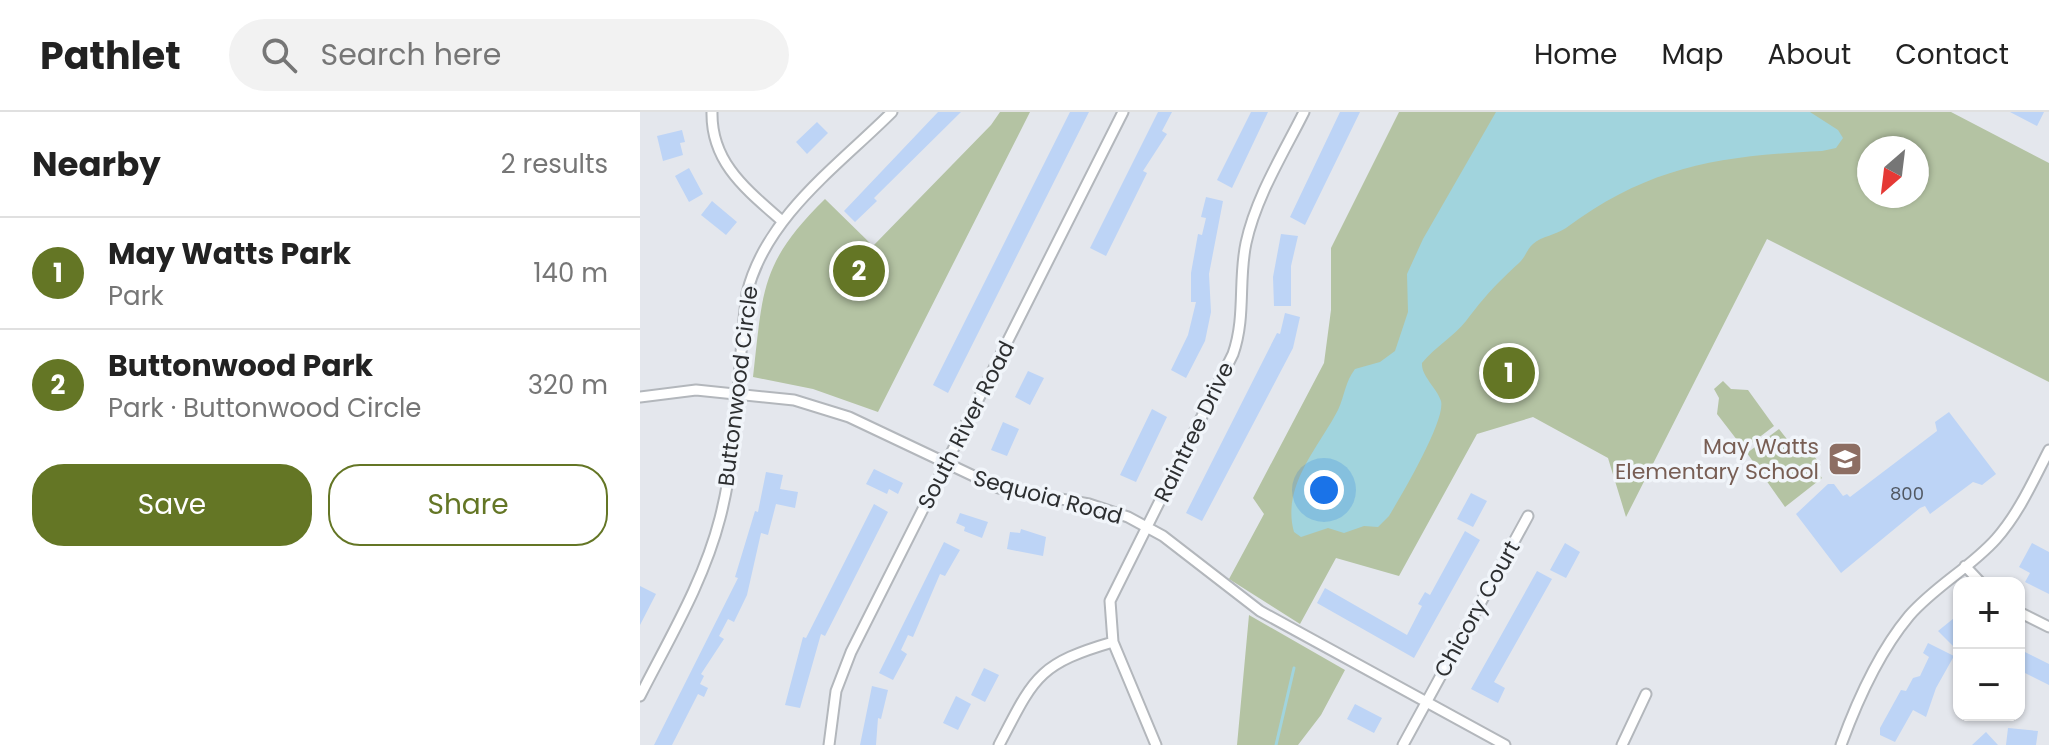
<!DOCTYPE html>
<meta charset="utf-8">
<style>
:root{--surface:#fff;--page:#f2f2f2;--text:#222;--muted:#767676;--line:#e0e0e0;--accent:#647625}
body{margin:0;font-family:Poppins,sans-serif;background:var(--page);color:var(--text)}
.controls{position:absolute;right:24px;bottom:24px;display:grid;overflow:hidden;border-radius:16px;box-shadow:0 2px 6px #0004}
.controls button{width:72px;height:72px;display:grid;place-items:center;padding:0;border:0;border-bottom:2px solid var(--line);background:var(--surface);color:var(--text);font:40px sans-serif}
.compass{position:absolute;left:1217px;top:24px;width:72px;height:72px;border-radius:50%;background:var(--surface);box-shadow:0 2px 6px #0004;rotate:208deg}
.you{position:absolute;left:684px;top:378px;width:28px;height:28px;margin:-20px;border:6px solid #fff;border-radius:50%;background:#1a73e8;box-shadow:0 0 0 12px #1a73e833}
.badge{display:grid;place-items:center;width:52px;height:52px;border-radius:50%;background:var(--accent);color:#fff;font-size:26px;font-weight:700}
.pin{position:absolute;translate:-50% -50%;border:4px solid #fff;box-shadow:0 2px 8px #0006}
.list{margin:0;padding:0;list-style:none}
h2{display:flex;justify-content:space-between;align-items:center;height:104px;margin:0;padding:0 32px;font-size:34px}
h2 small{font-size:26px;font-weight:400;color:var(--muted)}
.list li{display:grid;grid-template-columns:52px 1fr auto;gap:24px;align-items:center;box-sizing:border-box;height:112px;padding:0 32px;border-top:2px solid var(--line)}
.list b{display:block;font-size:30px;white-space:nowrap}
.list p{margin:0;font-size:26px;white-space:nowrap;color:var(--muted)}
.list em{font-size:26px;font-style:normal;color:var(--muted)}
.actions{display:flex;gap:16px;padding:24px 32px}
.actions a{flex:1;padding:18px 0;border:2px solid var(--accent);border-radius:32px;text-align:center;font-size:28px;color:var(--accent)}
.actions .main{background:var(--accent);color:#fff}
.icon{flex:none;width:44px;height:44px;fill:none;stroke:currentColor;stroke-width:2;stroke-linecap:round;stroke-linejoin:round}
.map{position:relative;flex:none;width:1409px;height:633px;overflow:hidden}
header{display:flex;align-items:center;gap:48px;box-sizing:border-box;height:112px;padding:0 40px;background:var(--surface);border-bottom:2px solid var(--line)}
header strong{font-size:38px}
nav{display:flex;gap:44px;margin-inline-start:auto;font-size:28px}
.search{width:560px;height:72px;background:var(--page);display:flex;align-items:center;gap:20px;box-sizing:border-box;padding:0 28px;border-radius:44px;color:var(--muted);font-size:30px}
main{display:flex}
aside{flex:1;background:var(--surface)}
.map>svg:first-child{display:block}
</style>
<header>
<strong>Pathlet</strong>
<div class="search"><svg class="icon" aria-label="search" viewBox="0 0 24 24"><circle cx="10" cy="10" r="6"/><path d="M15 15l6 6"/></svg>Search here</div>
<nav><a>Home</a><a>Map</a><a>About</a><a>Contact</a></nav>
</header>
<main>
<aside>
<h2>Nearby<small>2 results</small></h2>
<ul class="list">
<li><span class="badge">1</span><div><b>May Watts Park</b><p>Park</p></div><em>140 m</em></li>
<li><span class="badge">2</span><div><b>Buttonwood Park</b><p>Park · Buttonwood Circle</p></div><em>320 m</em></li>
</ul>
<div class="actions"><a class="main">Save</a><a>Share</a></div>
</aside>
<div class="map">
<svg width="1409" height="633" viewBox="0 0 1409 633">
<rect width="100%" height="100%" fill="#e4e7ed"/>
<!-- green -->
<path fill="#b4c3a3" fill-rule="evenodd" d="M360,0h30l-152,300 -65,-23 -60,-12c10,-87 7,-114 72,-178l48,47 118,-121z
M759,0h552l98,51v219l-282,-143 -141,278 -18,-59 -75,-41 -56,17 -78,142 -63,-18 -36,66 -71,-45 35,-65 -11,-16 71,-135 7,-53v-62zM1229,36h48v48h-48z
M1083,269l8,8 17,1 26,36 -30,23 -27,-35 2,-16 -5,-9z
M1139,317l11,14 9,-6 22,28 -6,4 7,9 -37,29 -38,-54z
M609,503l96,55 -24,45 -23,30h-61z"/>
<!-- water -->
<path fill="#a1d4dd" d="M856,0h314l28,18 5,8 -7,10 -14,3c-103,5 -172,15 -256,77 -10,7 -24,8 -33,16 -6,5 -8,14 -14,19 -23,21 -34,33 -53,58 -12,15 -31,26 -44,42 -1,13 15,25 19,38 5,19 -40,95 -52,115l-11,11 -14,-1 -20,7 -16,-5 -27,9 -7,-5c-13,-46 25,-85 44,-122 7,-15 7,-28 17,-41l25,-7 15,-11 13,-39 -1,-38 16,-35z"/>
<g fill="none" stroke-linecap="round" stroke-linejoin="round">
<!-- stream -->
<path stroke="#a1d4dd" stroke-width="3" d="M636,633l18,-77"/>
</g>
<!-- building -->
<path fill="#bdd4f6" d="M298,0h23l-87,86 3,3 -22,21 -11,-11z
M430,0h19l-141,281 -15,-8z
M518,0h14l-10,19 5,3 -24,37 4,2 -41,83 -16,-8z
M611,0h17l-36,76 -15,-8z
M700,0h20l-55,113 -15,-8z
M1370,0h34l-7,14z
M177,10l11,11 -21,21 -11,-12z
M42,18l3,12 -5,1 3,12 -20,6 -6,-25z
M49,56l14,26 -14,8 -14,-26z
M566,85l17,4 -14,73 2,38 -6,29 -19,37 -15,-8 17,-35 8,-33h-5v-29l7,-39 4,1 4,-17 -5,-1z
M72,89l25,21 -11,13 -25,-20z
M641,122l17,2 -7,30v40h-17l-1,-29z
M645,201l15,4 -7,31 -91,173 -16,-8 91,-180 3,1z
M388,259l16,7 -14,27 -15,-8z
M512,297l15,8 -31,65 -16,-7z
M1309,300l47,62 -14,11 -9,-3 -43,32 -5,-8 -5,2 -79,65 -45,-59 32,-30h6l9,12 4,-2 3,3 87,-66 -2,-9z
M363,310l16,7 -12,27 -16,-6z
M234,357l29,14 -5,11 -9,-5 -2,5 -21,-10z
M126,360l17,3 -3,14 18,3 -3,16 -19,-4 -8,31 -7,-2 -14,62 -13,27 -6,-3 -9,17 5,3 -23,35 3,2 -4,8 8,4 -4,9 -6,-3 -26,51h-18l84,-167 -3,-1 20,-66 3,1z
M831,381l16,8 -14,26 -16,-8z
M234,392l14,8 -63,124 -4,-2 -21,74 -15,-3 18,-68 3,1z
M320,401l28,9 -6,16 -18,-7 1,-4 -9,-4z
M381,417l25,8 -3,19 -36,-7 3,-17 10,1z
M825,419l15,9 -66,118 -97,-55 8,-15 82,47 15,-29 -4,-2 7,-12 5,3z
M304,430l16,8 -15,26 -5,-2 -27,63 -5,-2 -7,15 6,4 -14,26 -14,-7z
M925,431l15,9 -14,26 -16,-8z
M1392,431l17,9v42l-24,-12 5,-9 -11,-6z
M897,459l15,8 -58,103 11,6 -7,15 -27,-14z
M0,474l16,8 -16,31z
M1319,502v38l-21,-21z
M1288,531l26,13 -18,32 -10,29 -13,-7 -18,32 -15,-7v-7l21,-38 5,1 7,-13 7,-2 9,-19 -6,-4z
M1379,537l30,15v21l-30,-15z
M344,556l15,7 -14,27 -14,-7z
M232,574l16,4 -7,29 -3,-1 -2,27h-16z
M316,584l15,8 -13,26 -15,-7z
M715,592l27,14 -8,15 -27,-14z
M1368,616l30,3 -2,14h-30z
M1346,620l12,13h-26z"/>
<g fill="none" stroke-linecap="round" stroke-linejoin="round">
<!-- street casing -->
<g stroke="#b3b7bc" stroke-width="13">
<path id="street" d="M72,0c-1,51 35,78 70,109
M0,285l56,-7 98,10 55,17 150,71 90,16 39,13 35,19 97,75 245,134
M1325,454l16,17
M1379,500l30,15
M0,584c29,-57 64,-115 80,-178 19,-73 17,-151 27,-225 19,-77 92,-128 145,-181
M189,633l7,-54 15,-39 272,-540
M359,633c35,-67 38,-81 114,-103
M516,633l-43,-103 -3,-41 123,-247c13,-37 5,-74 13,-111 10,-46 37,-89 58,-131
M763,633l125,-229
M982,633l24,-51
M1201,633c16,-44 38,-93 68,-129 26,-30 61,-48 87,-77 23,-26 37,-58 53,-89"/>
</g>
<!-- street -->
<use href="#street" stroke="#fff" stroke-width="9"/>
</g>
<!-- icons -->
<defs>
<g id="school-square" transform="scale(1.8)"><rect x="-9" y="-9" width="18" height="18" rx="4" fill="#8d6e63" stroke="#f1f5fa"/><path d="M0-5L7-2L0 1L-7-2ZM-4 1L0 2.5L4 1V4Q0 6-4 4Z" fill="#fff"/></g>
</defs>
<g fill-rule="evenodd">
<use href="#school-square" x="1205" y="347"/>
</g>
<g text-anchor="middle" dominant-baseline="central" stroke-width="7" stroke-linejoin="round" paint-order="stroke">
<!-- number labels -->
<g font-size="18" fill="#515862">
<text x="1267" y="381">800</text>
</g>
<!-- street labels -->
<g font-size="22" fill="#2d2f31" stroke="#f1f5fa">
<text transform="translate(98 274) rotate(-83)">Buttonwood Circle</text>
<text transform="translate(326 313) rotate(-63)">South River Road</text>
<text transform="translate(554 320) rotate(-64)">Raintree Drive</text>
<text transform="translate(408 385) rotate(15)">Sequoia Road</text>
<text transform="translate(837 497) rotate(-61)">Chicory Court</text>
</g>
<!-- education labels -->
<g font-size="22" fill="#785e54" stroke="#f1f5fa" text-anchor="end">
<text x="1179" y="334">May Watts<tspan x="1179" dy="25">Elementary School</tspan></text>
</g>
</g>
</svg>
<div class="controls">
<button>+</button>
<button>−</button>
</div>
<svg class="compass" viewBox="-18 -18 36 36"><path d="M0-13l5 13h-10z" fill="#e53935"/><path d="M0 13l5-13h-10z" fill="#767676"/></svg>
<div class="you"></div>
<div class="pin badge" style="left:869px;top:261px">1</div>
<div class="pin badge" style="left:219px;top:159px">2</div>
</div>
</main>
